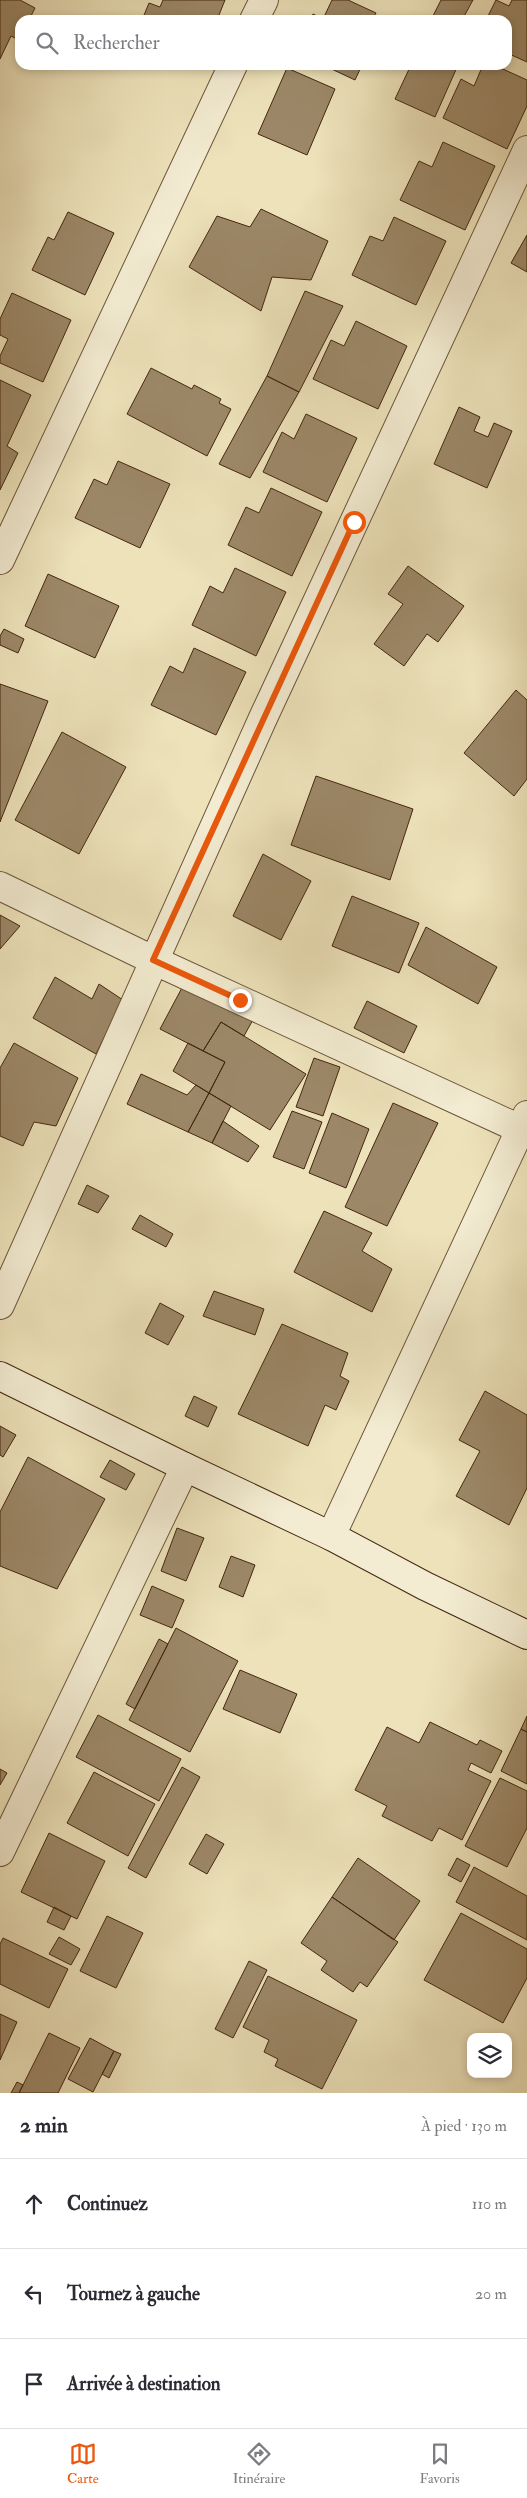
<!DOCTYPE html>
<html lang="fr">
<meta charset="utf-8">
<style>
:root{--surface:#fff;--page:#f7f7f7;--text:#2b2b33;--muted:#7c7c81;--line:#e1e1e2;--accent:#ea580c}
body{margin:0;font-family:"IM FELL Double Pica",serif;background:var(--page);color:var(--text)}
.controls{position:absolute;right:15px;bottom:15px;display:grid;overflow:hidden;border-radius:10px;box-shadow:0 2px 8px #0003}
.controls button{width:45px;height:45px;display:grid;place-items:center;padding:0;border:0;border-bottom:1px solid var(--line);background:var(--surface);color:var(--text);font:25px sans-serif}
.stop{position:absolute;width:15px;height:15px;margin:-11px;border:4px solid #ea580c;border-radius:50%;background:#fff}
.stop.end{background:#ea580c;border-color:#fff;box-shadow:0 1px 5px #0008}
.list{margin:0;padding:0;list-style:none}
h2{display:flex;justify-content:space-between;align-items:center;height:65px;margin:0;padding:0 20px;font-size:21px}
h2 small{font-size:16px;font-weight:400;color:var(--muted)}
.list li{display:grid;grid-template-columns:32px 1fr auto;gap:15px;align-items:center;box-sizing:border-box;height:90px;padding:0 20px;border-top:1px solid var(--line)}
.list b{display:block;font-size:19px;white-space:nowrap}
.list em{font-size:16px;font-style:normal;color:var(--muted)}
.icon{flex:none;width:28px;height:28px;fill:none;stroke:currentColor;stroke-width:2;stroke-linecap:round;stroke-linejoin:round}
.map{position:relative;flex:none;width:527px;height:2093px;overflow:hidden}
.search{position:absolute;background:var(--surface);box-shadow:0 2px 8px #0003;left:15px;right:15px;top:15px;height:55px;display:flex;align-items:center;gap:12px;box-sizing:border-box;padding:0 18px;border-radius:15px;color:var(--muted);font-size:19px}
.sheet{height:335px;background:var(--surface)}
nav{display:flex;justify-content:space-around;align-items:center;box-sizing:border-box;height:70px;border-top:1px solid var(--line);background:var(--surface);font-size:14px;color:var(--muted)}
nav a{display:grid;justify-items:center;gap:2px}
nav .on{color:var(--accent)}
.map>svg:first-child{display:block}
</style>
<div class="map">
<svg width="527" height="2093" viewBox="0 0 527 2093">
<rect width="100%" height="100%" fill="#ede2ba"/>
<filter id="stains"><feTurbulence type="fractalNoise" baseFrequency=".004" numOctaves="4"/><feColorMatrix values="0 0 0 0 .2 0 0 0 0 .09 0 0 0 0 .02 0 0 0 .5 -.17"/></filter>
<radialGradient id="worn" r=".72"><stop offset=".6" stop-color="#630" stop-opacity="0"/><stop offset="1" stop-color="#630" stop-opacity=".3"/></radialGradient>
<!-- building -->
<path fill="#9c8868" stroke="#442710" d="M0,0h20l15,8 -6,12h-9l-1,20 -8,-4 -11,23z
M163,0h62l-8,20h-75l7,-17 11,4z
M332,0h16l28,13 -4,7h-62l3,-6 10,5z
M441,0h32l-11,20h-31z
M496,0l13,6 3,-6h15v62l-20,-9v-33h-21z
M323,65h39l-7,15z
M411,65h47l-23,52 -40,-18z
M483,65h11l33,15v26l-20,43 -64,-31 18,-39 13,7z
M287,68l48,21 -28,66 -49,-21z
M443,142l52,24 -30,64 -65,-30 19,-39 13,6z
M261,209l67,32 -17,39 -39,-3 -11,34 -72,-44 28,-51 33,11z
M68,212l46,21 -29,62 -53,-25 16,-33 6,3z
M394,217l52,24 -30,64 -64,-30 18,-39 13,5z
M527,235v37l-16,-9z
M305,291l38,15 -44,86 -32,-16z
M12,293l59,27 -28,62 -43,-19v-7l8,-17 -8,-4v-16z
M356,321l51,25 -29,63 -65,-30 18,-39 13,6z
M151,368l41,21 2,-4 27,14 -2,4 12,6 -24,47 -80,-42z
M267,376l32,16 -49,86 -31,-14z
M0,380l31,15 -24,51 11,7 -18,37z
M459,407l21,10 -6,14 14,6 6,-14 18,8 -25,57 -53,-24z
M306,414l51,24 -30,64 -64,-30 19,-40 12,7z
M118,461l52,23 -30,64 -65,-30 19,-39 13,6z
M271,488l51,24 -30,64 -64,-31 18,-38 13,6z
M408,566l56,40 -26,36 -11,-8 -23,32 -30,-22 29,-40 -15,-10z
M235,568l51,24 -30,64 -64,-31 18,-39 13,7z
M48,574l71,32 -24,52 -70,-32z
M4,629l20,10 -6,14 -18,-8v-9z
M194,648l52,24 -30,63 -65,-30 19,-39 13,7z
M0,684l48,17 -48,121z
M516,690l11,10v79l-13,17 -50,-43z
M62,732l64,35 -47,87 -64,-34z
M316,776l97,33 -23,71 -99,-35z
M263,854l48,27 -30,59 -48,-24z
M352,896l67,27 -20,50 -67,-27z
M0,915l20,11 -20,23z
M426,927l71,40 -19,37 -70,-39z
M55,977l37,22 7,-15 24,16 -27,54 -63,-36z
M184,984l45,27 6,-8 20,13 -11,20 -23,-14 -18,29 -43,-22z
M367,1001l50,25 -13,27 -50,-25z
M221,1022l85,52 -36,56 -61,-37 16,-31 -22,-11z
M14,1043l64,35 -22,48 -22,-4 -11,24 -23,-10v-68z
M188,1043l37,19 -16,31 -36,-22z
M314,1058l26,9 -17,49 -27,-9z
M141,1074l46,21 9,-10 13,8 -21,39 -61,-28z
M209,1093l22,13 -19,37 -24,-11z
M393,1103l45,20 -51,103 -42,-19z
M292,1111l30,11 -18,47 -31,-12z
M332,1113l37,16 -23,59 -37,-15z
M223,1121l36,25 -11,16 -36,-19z
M87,1185l22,11 -11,17 -20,-9z
M324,1211l48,22 -10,18 30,18 -20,43 -78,-40z
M140,1215l33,19 -7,13 -34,-18z
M214,1291l50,18 -9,26 -52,-19z
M160,1303l24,13 -16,29 -23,-12z
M282,1324l66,29 -8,23 9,5 -13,29 -11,-5 -17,41 -70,-32z
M485,1391l42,24v73l-18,37 -53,-29 24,-45 -21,-11z
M194,1396l23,11 -9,20 -23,-11z
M0,1426l16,9 -13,22 -3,-2z
M28,1457l77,42 -48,90 -57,-23v-54z
M110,1460l25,14 -9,16 -26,-13z
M177,1528l27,10 -18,43 -25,-10z
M231,1556l24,9 -12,32 -24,-10z
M152,1586l32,14 -12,28 -32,-13z
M176,1628l62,33 -48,91 -61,-32z
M159,1639l9,5 -33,65 -9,-5z
M240,1670l57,24 -17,39 -57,-24z
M98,1715l83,44 -22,42 -83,-44z
M527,1716v16l-6,-3z
M430,1722l47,23 3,-5 22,11 -11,22 -20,-10 -3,7 23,11 -29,59 -23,-12 -7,13 -50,-25 5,-10 -32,-16 32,-63 32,16z
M521,1729l6,3v52l-26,-13z
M182,1767l18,10 -54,101 -18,-10z
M0,1769l7,4 -7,12z
M94,1772l61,32 -27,52 -61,-33z
M500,1778l27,13v37l-20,39 -42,-21z
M49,1833l56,28 -28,58 -56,-27z
M206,1834l18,10 -17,30 -18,-10z
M358,1858l62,43 -26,39 -62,-43z
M457,1858l13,7 -9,17 -13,-7z
M474,1867l53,29v44l-71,-38z
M332,1897l66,45 -31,45 -7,-5 -7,10 -32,-22 6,-9 -26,-18z
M54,1907l17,9 -7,14 -17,-8z
M461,1913l66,36v29l-24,45 -79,-43z
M107,1916l36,17 -27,55 -36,-17z
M59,1937l21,12 -9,16 -22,-11z
M3,1938l65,31 -19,39 -49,-24v-40z
M249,1961l18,9 -34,68 -18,-9z
M268,1976l89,44 -35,69 -47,-23 3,-7 -14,-7 5,-12 -26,-13z
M0,2014l17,8 -17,38z
M49,2033l31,15 -22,45h-39z
M90,2038l24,13 -21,41 -25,-13z
M114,2051l7,3 -12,24 -7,-4z
M17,2082l6,3 -4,8h-8z"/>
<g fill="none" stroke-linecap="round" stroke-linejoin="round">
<!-- street casing -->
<g stroke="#6e563a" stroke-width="30">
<path id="street" d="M254,20l10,-20
M0,560l233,-495
M0,886l153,74 367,169
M0,1305l263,-587 264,-568
M331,1536l196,-421
M0,1852l185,-385"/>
</g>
<!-- secondary casing -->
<g stroke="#442710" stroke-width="30">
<path id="secondary" d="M0,1376l185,91 146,69 94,50 102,49"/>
</g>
<!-- street -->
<use href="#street" stroke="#f3ecd2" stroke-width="28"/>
<!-- secondary -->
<use href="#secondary" stroke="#f3ecd2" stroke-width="28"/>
</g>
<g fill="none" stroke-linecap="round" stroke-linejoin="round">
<!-- route -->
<path stroke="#ea580c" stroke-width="6" d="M240,1000l-87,-40 201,-438"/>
</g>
<rect width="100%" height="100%" filter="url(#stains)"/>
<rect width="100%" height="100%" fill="url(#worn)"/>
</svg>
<div class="controls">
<button><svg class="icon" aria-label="layers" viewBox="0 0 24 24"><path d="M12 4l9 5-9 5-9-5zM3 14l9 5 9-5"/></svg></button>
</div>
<div class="stop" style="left:354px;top:522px"></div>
<div class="stop end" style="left:240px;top:1000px"></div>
<div class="search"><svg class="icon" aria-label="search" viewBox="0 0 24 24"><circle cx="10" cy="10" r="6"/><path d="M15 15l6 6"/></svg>Rechercher</div>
</div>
<section class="sheet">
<h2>2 min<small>À pied · 130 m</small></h2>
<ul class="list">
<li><svg class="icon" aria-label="ahead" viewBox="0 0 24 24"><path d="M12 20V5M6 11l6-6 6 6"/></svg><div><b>Continuez</b></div><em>110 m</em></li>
<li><svg class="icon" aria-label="left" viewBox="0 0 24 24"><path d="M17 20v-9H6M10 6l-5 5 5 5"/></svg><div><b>Tournez à gauche</b></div><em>20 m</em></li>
<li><svg class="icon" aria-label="arrive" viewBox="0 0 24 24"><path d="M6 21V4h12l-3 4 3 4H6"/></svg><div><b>Arrivée à destination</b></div></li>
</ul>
</section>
<nav>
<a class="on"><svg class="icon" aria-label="map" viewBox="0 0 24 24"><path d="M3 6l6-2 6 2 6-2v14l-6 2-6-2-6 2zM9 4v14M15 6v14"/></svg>Carte</a>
<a><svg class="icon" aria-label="directions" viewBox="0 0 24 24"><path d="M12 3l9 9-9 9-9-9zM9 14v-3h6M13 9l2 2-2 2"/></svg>Itinéraire</a>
<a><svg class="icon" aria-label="saved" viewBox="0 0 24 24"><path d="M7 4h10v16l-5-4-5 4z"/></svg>Favoris</a>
</nav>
